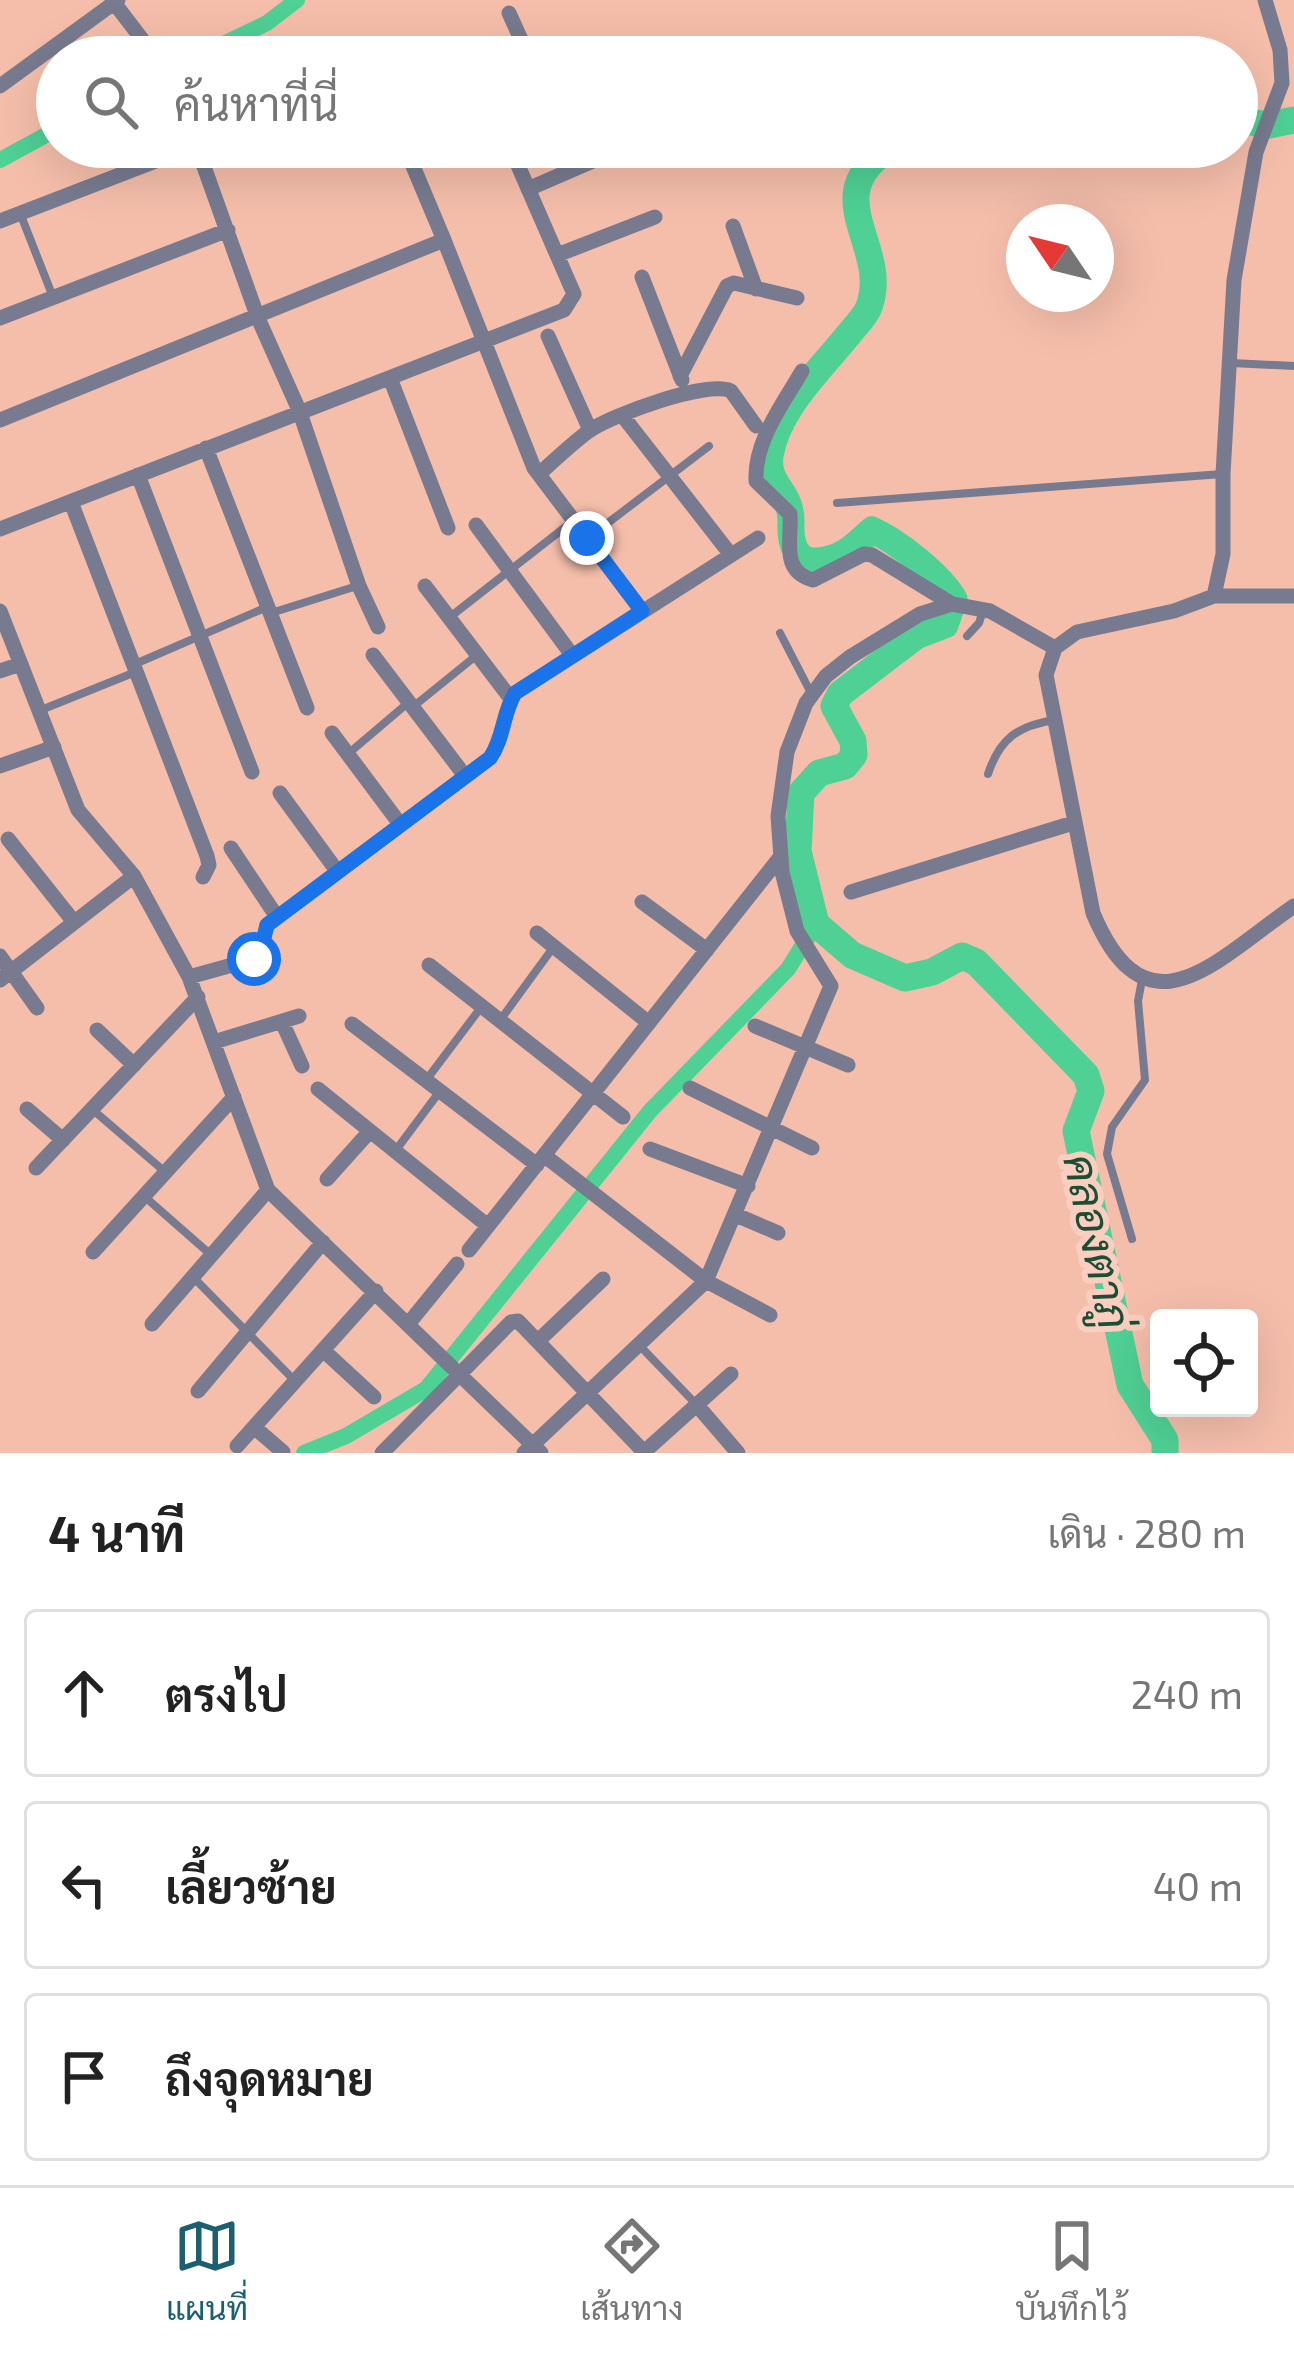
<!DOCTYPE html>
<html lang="th">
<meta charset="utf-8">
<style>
:root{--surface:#fff;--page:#f6f6f6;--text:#222;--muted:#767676;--line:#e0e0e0;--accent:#1b5f71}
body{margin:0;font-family:"Exo 2",Sarabun,sans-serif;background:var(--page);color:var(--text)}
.controls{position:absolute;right:36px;bottom:36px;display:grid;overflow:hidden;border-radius:12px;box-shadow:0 12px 48px #0002}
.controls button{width:108px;height:108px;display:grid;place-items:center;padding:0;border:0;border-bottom:3px solid var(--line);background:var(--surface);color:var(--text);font:60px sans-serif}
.compass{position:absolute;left:1006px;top:204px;width:108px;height:108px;border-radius:50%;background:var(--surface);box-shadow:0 12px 48px #0002;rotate:305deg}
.stop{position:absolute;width:36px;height:36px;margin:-27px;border:9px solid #1a73e8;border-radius:50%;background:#fff}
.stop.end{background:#1a73e8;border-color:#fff;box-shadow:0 3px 12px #0008}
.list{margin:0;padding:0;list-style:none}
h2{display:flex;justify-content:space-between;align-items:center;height:156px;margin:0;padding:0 48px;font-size:51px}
h2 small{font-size:39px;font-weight:400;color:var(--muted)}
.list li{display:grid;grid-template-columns:78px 1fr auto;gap:36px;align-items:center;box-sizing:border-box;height:168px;margin:0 24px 24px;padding:0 24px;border:3px solid var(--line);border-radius:12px}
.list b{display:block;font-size:45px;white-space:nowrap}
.list em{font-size:39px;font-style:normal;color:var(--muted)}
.icon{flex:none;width:66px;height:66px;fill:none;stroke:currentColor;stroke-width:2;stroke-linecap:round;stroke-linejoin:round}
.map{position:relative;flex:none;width:1294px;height:1453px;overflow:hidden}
.search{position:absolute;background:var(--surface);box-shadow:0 12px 48px #0002;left:36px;right:36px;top:36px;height:132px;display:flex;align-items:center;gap:30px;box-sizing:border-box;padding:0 42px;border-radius:66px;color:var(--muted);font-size:45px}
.sheet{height:732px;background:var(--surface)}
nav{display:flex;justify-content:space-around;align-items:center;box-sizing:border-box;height:168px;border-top:3px solid var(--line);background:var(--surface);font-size:33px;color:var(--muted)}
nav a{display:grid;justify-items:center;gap:6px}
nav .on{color:var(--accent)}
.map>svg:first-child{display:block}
</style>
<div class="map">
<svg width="1294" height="1453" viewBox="0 0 1294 1453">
<rect width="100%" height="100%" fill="#f5beab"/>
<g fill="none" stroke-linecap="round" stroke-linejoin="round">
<!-- canal -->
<path stroke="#4fd094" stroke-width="16" d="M196,57l71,-34 30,-23
M0,160l57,-31
M304,1453l42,-17 80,-47 224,-278 138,-142 28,-45"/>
<!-- river -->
<path stroke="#4fd094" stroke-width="27" d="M1237,120l32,5 25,-5
M891,147c-76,49 -2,97 -21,157 -3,11 -14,21 -21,30 -28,35 -72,75 -79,122 -4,30 22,34 21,67 -1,19 4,40 27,38 23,-1 38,-16 54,-31 25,11 68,45 82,69l-9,26 -29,11 -76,58 -6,12 19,35 1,14 -9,11 -26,7 -18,20 -3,58 18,73 36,31 53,23 27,-6 30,-16 14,6 110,113 5,16 -15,40 54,254 35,55v13"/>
<!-- lane -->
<path stroke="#787a8f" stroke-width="8" d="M20,213l33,84
M1231,363l63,3
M837,503l385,-29
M588,538l121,-92
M271,613l86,-27
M450,617l123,-96
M780,633l31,60
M967,636l12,-13 5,-15
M135,664l132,-57
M414,706l63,-51
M41,710l97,-39
M349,753l60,-51
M988,774c12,-36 30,-48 66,-54
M501,1019l51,-70
M427,1079l55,-73
M93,1110l71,61
M396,1150l44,-59
M145,1197l65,57
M1132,1239l-25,-85 5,-27 33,-47 -7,-79 4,-21
M193,1277l101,103
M639,1345l56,58"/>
<!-- street -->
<path stroke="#787a8f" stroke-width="15" d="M112,0l39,51
M1265,0l15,50 2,33 -26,69 -22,128 -11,194v80l-9,42 -40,15 -97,21 -22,16 -9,27 47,238c54,129 124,46 201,-7
M509,13l20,44
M0,86l118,-86
M197,147l61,171 41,92 60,176 19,41
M528,189l97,-42
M0,221l192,-74
M733,226l23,63
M444,240l90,228 108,143
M557,255l98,-38
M642,277l40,103
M0,318l228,-88
M548,336l42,94
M802,371c-19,33 -48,70 -46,110l34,33c2,27 -10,57 23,66l51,-26 8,1 80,49
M680,376l47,-90 7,-3 63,15
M390,378l58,150
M622,415l109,140
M0,420l444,-180 -39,-93
M206,448l101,260
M539,474c16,-14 32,-30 50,-43 23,-16 118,-51 142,-40l25,35
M138,475l114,297
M71,502l136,354 2,9 -6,12
M476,525l96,130
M0,529l564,-219 10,-16 -64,-147
M425,586l86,113
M1214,596h80
M0,611l78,199 56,66 55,101 79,213 273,263
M373,655l92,121
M0,671l21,-7
M332,733l68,91
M0,766l54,-19
M280,793l57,78
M8,839l66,83
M231,848l46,69
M851,892l222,-69
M642,902l65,48
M537,933l112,90
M0,956l37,52
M429,965l194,152
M189,977l65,-18 7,-10 6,-24 223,-167c14,-20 12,-45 25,-65l243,-155
M0,980l134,-104
M282,1022l20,44
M352,1024l185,141
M755,1026l93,39
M97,1030l37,35
M214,1042l85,-26
M690,1088l122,60
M318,1089l170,137
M27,1109l36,31
M650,1149l98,37
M545,1156l161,125 64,34
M36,1168l162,-171
M327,1179l43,-48
M736,1215l42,18
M469,1250l312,-394
M93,1252l141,-155
M409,1323l48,-59
M152,1324l116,-134
M538,1341l65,-62
M323,1350l51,47
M198,1391l125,-149
M696,1404l42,49
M254,1427l29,25
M237,1446l139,-155
M644,1452l87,-78
M382,1453l129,-131 7,-1 127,132
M524,1453l182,-172 125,-295 -34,-55 -15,-59 -4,-56 9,-64 19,-49 20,-27 24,-19 70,-43 32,-10 38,7 65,37"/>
</g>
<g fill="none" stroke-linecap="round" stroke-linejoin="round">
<!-- route -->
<path stroke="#1a73e8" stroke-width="15" d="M254,959l7,-9 6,-25 223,-167c14,-20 13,-45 25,-65l127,-82 -55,-73"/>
</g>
<g text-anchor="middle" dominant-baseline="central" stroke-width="12" stroke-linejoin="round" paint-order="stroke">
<!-- water labels -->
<g font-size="45" font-style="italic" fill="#1b4e36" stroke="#fbcebf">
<text transform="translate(1099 1241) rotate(78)">คลองตาภู่</text>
</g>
</g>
</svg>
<div class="controls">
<button><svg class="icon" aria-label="locate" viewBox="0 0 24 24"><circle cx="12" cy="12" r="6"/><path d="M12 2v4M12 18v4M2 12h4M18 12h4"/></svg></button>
</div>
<svg class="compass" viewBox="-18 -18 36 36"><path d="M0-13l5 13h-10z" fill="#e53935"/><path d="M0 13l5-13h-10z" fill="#767676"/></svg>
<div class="stop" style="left:254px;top:959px"></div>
<div class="stop end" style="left:587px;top:538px"></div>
<div class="search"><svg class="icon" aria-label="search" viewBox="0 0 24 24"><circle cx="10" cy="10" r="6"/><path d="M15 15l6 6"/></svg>ค้นหาที่นี่</div>
</div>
<section class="sheet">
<h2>4 นาที<small>เดิน · 280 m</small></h2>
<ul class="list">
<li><svg class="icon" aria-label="ahead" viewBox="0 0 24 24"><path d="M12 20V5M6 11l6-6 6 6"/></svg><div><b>ตรงไป</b></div><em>240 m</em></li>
<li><svg class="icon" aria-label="left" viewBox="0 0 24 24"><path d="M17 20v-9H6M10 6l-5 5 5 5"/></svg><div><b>เลี้ยวซ้าย</b></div><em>40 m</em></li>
<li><svg class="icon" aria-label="arrive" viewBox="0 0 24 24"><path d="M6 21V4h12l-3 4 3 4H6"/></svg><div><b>ถึงจุดหมาย</b></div></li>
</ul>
</section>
<nav>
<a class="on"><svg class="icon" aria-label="map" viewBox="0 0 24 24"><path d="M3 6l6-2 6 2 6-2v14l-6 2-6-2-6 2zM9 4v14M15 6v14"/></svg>แผนที่</a>
<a><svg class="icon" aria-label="directions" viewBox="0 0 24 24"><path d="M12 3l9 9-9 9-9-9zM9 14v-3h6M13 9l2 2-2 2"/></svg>เส้นทาง</a>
<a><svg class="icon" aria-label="saved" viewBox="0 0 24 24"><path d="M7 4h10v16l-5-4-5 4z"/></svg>บันทึกไว้</a>
</nav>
